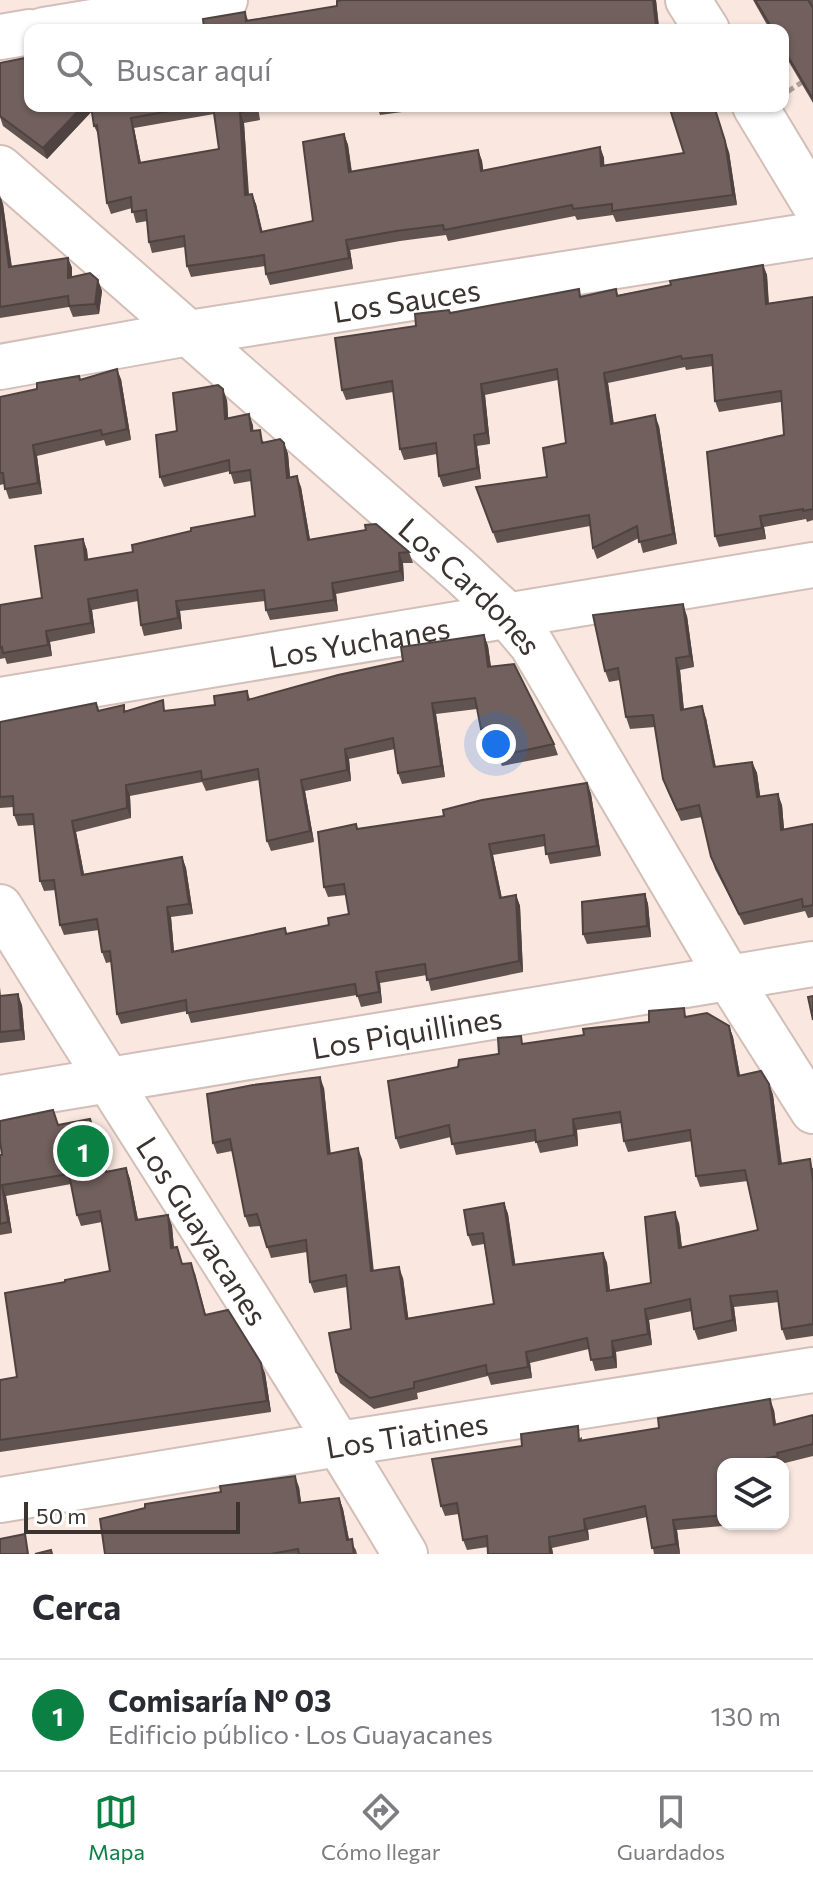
<!DOCTYPE html>
<html lang="es">
<meta charset="utf-8">
<style>
:root{--surface:#fff;--page:#f2f2f3;--text:#2b2b33;--muted:#7c7c81;--line:#e1e1e2;--accent:#0b8043}
body{margin:0;font-family:Commissioner,sans-serif;background:var(--page);color:var(--text)}
.controls{position:absolute;right:24px;bottom:24px;display:grid;overflow:hidden;border-radius:16px;box-shadow:0 2px 6px #0004}
.controls button{width:72px;height:72px;display:grid;place-items:center;padding:0;border:0;border-bottom:2px solid var(--line);background:var(--surface);color:var(--text);font:40px sans-serif}
.scale{position:absolute;left:24px;bottom:20px;width:216px;box-sizing:border-box;padding-left:8px;border:4px solid #3a3330;border-top:0;font-size:22px;line-height:28px;white-space:nowrap;color:#3a3330;-webkit-text-stroke:6px #fff;paint-order:stroke}
.you{position:absolute;left:496px;top:744px;width:28px;height:28px;margin:-20px;border:6px solid #fff;border-radius:50%;background:#1a73e8;box-shadow:0 0 0 12px #1a73e833}
.badge{display:grid;place-items:center;width:52px;height:52px;border-radius:50%;background:var(--accent);color:#fff;font-size:26px;font-weight:700}
.pin{position:absolute;translate:-50% -50%;border:4px solid #fff;box-shadow:0 2px 8px #0006}
.list{margin:0;padding:0;list-style:none}
h2{display:flex;justify-content:space-between;align-items:center;height:104px;margin:0;padding:0 32px;font-size:34px}
h2 small{font-size:26px;font-weight:400;color:var(--muted)}
.list li{display:grid;grid-template-columns:52px 1fr auto;gap:24px;align-items:center;box-sizing:border-box;height:112px;padding:0 32px;border-top:2px solid var(--line)}
.list b{display:block;font-size:30px;white-space:nowrap}
.list p{margin:0;font-size:26px;white-space:nowrap;color:var(--muted)}
.list em{font-size:26px;font-style:normal;color:var(--muted)}
.icon{flex:none;width:44px;height:44px;fill:none;stroke:currentColor;stroke-width:2;stroke-linecap:round;stroke-linejoin:round}
.map{position:relative;flex:none;width:813px;height:1554px;overflow:hidden}
.search{position:absolute;background:var(--surface);box-shadow:0 2px 6px #0004;left:24px;right:24px;top:24px;height:88px;display:flex;align-items:center;gap:20px;box-sizing:border-box;padding:0 28px;border-radius:16px;color:var(--muted);font-size:30px}
.sheet{height:216px;background:var(--surface)}
nav{display:flex;justify-content:space-around;align-items:center;box-sizing:border-box;height:112px;border-top:2px solid var(--line);background:var(--surface);font-size:22px;color:var(--muted)}
nav a{display:grid;justify-items:center;gap:4px}
nav .on{color:var(--accent)}
.map>svg:first-child{display:block}
</style>
<div class="map">
<svg width="813" height="1554" viewBox="0 0 813 1554">
<rect width="100%" height="100%" fill="#fae8e0"/>
<g fill="none" stroke-linecap="round" stroke-linejoin="round">
<!-- minor casing -->
<g stroke="#d1bfb8" stroke-width="48">
<g id="minor">
<path d="M688,0l19,30"/>
<path d="M44,30l181,-30"/>
<path d="M0,37l30,-5"/>
<path d="M755,106l58,96"/>
<path id="s1" d="M0,168l461,404 45,42 26,31 196,332 85,134"/>
<path id="s2" d="M0,367l189,-34 624,-98"/>
<path id="s3" d="M0,700l813,-135"/>
<path id="s4" d="M0,907c133,217 275,428 405,647"/>
<path id="s5" d="M0,1098l813,-134"/>
<path id="s6" d="M0,1500l339,-56 474,-74"/>
</g>
</g>
<!-- path -->
<path stroke="#ad9f99" stroke-width="5" stroke-dasharray="8 4" stroke-linecap="butt" d="M787,92l26,-17"/>
<!-- minor -->
<use href="#minor" stroke="#fff" stroke-width="44"/>
</g>
<!-- wall -->
<path fill="#615350" fill-rule="evenodd" d="M342,0h314l3,26 8,-1 2,5h-473l8,-2 41,-16 3,8 89,-14z
M753,0h60v103l-30,-51v-22h-13z
M0,63l30,43h234l-6,1 2,13 -16,3 5,71 7,10 6,28 51,-11 31,-87 4,11 4,27 126,-22 4,11 1,10 117,-24 4,11v8l125,-14 8,53 -121,17 -3,-7 -36,5 -2,-4 -127,25 -2,-6 -46,6 -50,9 3,19 -83,16 -4,-11 -1,-8 -74,11 -4,-11 -2,-19 -33,6 -3,-11 -2,-21 -11,2 -4,-15 -21,6 -4,-11 -8,-67 -5,-10 -2,-15 -45,48 -44,-33 -3,-9zM214,114l5,35 -78,14 -7,-35z
M377,106h24l1,6 -22,3z
M0,199l3,5 9,63 56,-9 4,10v9l26,3 4,11 -3,23 -26,3 -4,-10 -69,11z
M763,265l4,10 2,28 44,-6v223l-6,2 -1,-3 -42,8 2,12 -47,8 -4,-11 69,-101 -3,-33 -62,10 -4,-11 -2,-35 -27,4 -1,-3 -77,16 6,41 45,2 18,118 -34,9 -4,-15 -42,21 -4,-11 -3,-22 -93,17 -21,-56 71,-10 19,-34 -8,-63 -73,15 5,49 -13,2 4,33 -38,8 -4,-11 -2,-22 -33,6 -4,-11 -7,-57 -47,8 -4,-10 74,-64 34,-13 132,-16 34,-8 2,6 53,-10z
M80,379h41l10,61 -25,6 -2,-6 -67,16 5,38 -33,5 -5,-15 -4,1v-88z
M227,400l1,18 21,-4 4,17 11,11 20,1 4,11 2,23 11,10 9,53 99,12 4,11h-10l1,18 -68,13 2,17 -68,9 -4,-10 -1,-9 -85,10 2,18 -38,7 -3,-11 -3,-24 -46,9 3,23 -45,9 2,14 -45,8 -2,-6 -5,1v-54l42,-7 41,-59 4,11 1,10 45,-8 122,-36 -4,-35 -17,3 -4,-13 -66,16 -4,-10 17,-46z
M687,616l7,51 -14,3 4,40 22,8 10,49 36,-5 5,11 3,23 22,9 2,24 29,-5v93l-5,1 -3,-7 -61,14 -29,-56 -4,-12 -9,-40 -21,4 -14,-31 -4,-11 -8,-52 -25,2 -4,-12 -6,-37 -11,2 -4,-11z
M484,635l4,11 3,20 63,78 4,11 -56,11 -4,-10 -1,-19 -12,3 -4,-11 -4,-20 -41,5 9,63 -43,7 -4,-11 -3,-24 -46,10 2,22 -46,10 9,51 -43,9 -4,-10 -8,-61 -53,11 -4,-9 -72,14 1,22 -55,14 8,42 98,-17 4,11 7,46 -22,3 3,35 111,-24 2,6 42,-9 20,-11 -3,-19 -18,2 -4,-10 34,-58 86,-13 143,-33 4,11 10,62 -51,8 -5,-18 -52,9 9,43 14,-3 4,11 3,66 -92,19 -4,-16 -47,8 2,20 -21,4 -4,-12 -166,28 -4,-12 -66,13 -4,-10 -6,-52 -5,1 -4,-11 -3,-22 -35,5 -4,-10 -4,-35 -12,1 -4,-10 -6,-56 -16,1 -4,-11v-8l-14,1v-86l96,-19 3,7 68,1 48,-6 32,-14 3,8 153,-38z
M645,894l3,10 3,33 -64,7 -4,-10z
M0,987l1,9 21,9 3,35 -25,3z
M687,1016l42,10 4,11 7,38 29,9 4,11 9,69 31,4v168l-27,4 -4,-11 -3,-27 -45,5 3,24 -39,9 -4,-11 -2,-18 -43,9 3,25 -36,7 1,16 -22,3 -6,-22 -59,14 2,15 -41,7 -3,-9 -71,17 1,6 -44,10 -34,-26 -4,-11 15,-43 -4,-42 -33,6 -4,-11 -3,-30 -36,6 -11,-32 -11,1 -4,-11 -13,-65 -15,3 -4,-11 111,-55 6,65 32,6 11,112 30,7 5,40 86,-14 -10,-60 -12,2 -4,-11 36,-32 4,11 7,50 88,-11 4,10 3,27 41,-7 28,-60 3,24 76,-17 -10,-49 -48,6 -4,-11 -4,-35 -64,11 -4,-11 -2,-18 -45,7 1,16 -38,7 -4,-12 -80,14 -5,-18 -51,12 -4,-11 62,-71 66,-23 60,-9 65,-13z
M58,1125l49,46 19,-3 4,11 8,41 30,-5 4,11 2,22 9,16 12,9 11,42 59,58 6,39 -271,40v-72l17,-3 48,-95 45,-11 -8,-49 -21,4 -4,-11 -6,-31 -65,12 6,37 -12,2v-80z
M774,1410l2,14 37,-9v41l-32,8h-58v60h22l-68,6 3,24h-26l-7,-37 -59,13 1,10 -37,8 1,6h-65v-7l-21,3 -4,-10 -4,-26 -14,2 -4,-10 141,-69v3z
M299,1487l2,16 38,-5 4,11 6,30 7,11 1,4h-252z"/>
<!-- shaded-wall -->
<path fill="#4f4341" d="M653,0h3l3,30 -3,-4z
M83,106h10l1,3 -47,50 -4,-11z
M714,106l15,46 8,53 -4,-10z
M240,112l4,11 5,82 -4,-10z
M131,118l3,10 9,46 -4,-11z
M344,134l4,11 5,38 -4,-11z
M600,147l4,11 1,19 -4,-11z
M478,150l4,11 3,21 -4,-11z
M252,194l4,10 9,38 -4,-10z
M0,195l3,9 10,74 -4,-11z
M346,240l4,10 3,19 -4,-11z
M68,258l4,10v21l-4,-11z
M763,265l4,10 2,39 -3,-10z
M98,280l4,11 -3,23 -4,-10z
M117,369l4,10 10,61 -4,-11z
M604,373l4,10 7,52 -4,-11z
M481,384l4,11 5,49 -4,-11z
M223,389l4,11 2,30 -4,-11z
M249,414l4,11 1,16 -3,-10z
M655,415l4,11 18,118 -4,-10z
M474,435l3,11 4,33 -4,-11z
M284,443l4,11 3,34 -4,-10z
M33,445l4,11 5,38 -4,-11z
M297,476l4,11 11,64 -4,-11z
M760,516l4,11 2,12 -4,-11z
M83,539l4,11 2,21 -4,-11z
M399,553l4,10 1,18 -4,-10z
M332,583l4,11 2,17 -4,-11z
M88,599l4,11 3,23 -4,-10z
M176,601l4,10 2,18 -4,-11z
M683,604l4,12 7,51 -4,-11z
M46,631l4,11 2,14 -4,-11z
M484,635l4,11 4,31 -4,-10z
M676,658l4,12 5,52 -4,-12z
M432,703l4,11 9,63 -4,-11z
M702,706l4,12 12,61 -4,-12z
M345,749l4,10 2,22 -4,-11z
M752,762l5,11 5,35 -5,-11z
M301,780l4,11 9,51 -4,-11z
M587,783l4,11 10,62 -4,-10z
M126,785l4,11 1,22 -4,-10z
M778,794l4,11 3,36 -4,-11z
M72,821l4,11 10,53 -4,-10z
M489,844l4,11 11,54 -4,-11z
M182,857l4,11 7,46 -4,-10z
M645,894l3,10 3,33 -4,-11z
M516,895l4,11 3,66 -4,-11z
M167,907l4,10 4,46 -3,-11z
M376,972l4,11 2,20 -3,-11z
M18,994l4,11 3,35 -4,-10z
M729,1026l4,11 9,50 -4,-11z
M320,1077l4,11 8,77 -4,-11z
M769,1084l4,11 10,80 -4,-11z
M573,1119l4,11 1,16 -4,-11z
M358,1148l4,11 13,123 -4,-11z
M126,1168l4,11 10,51 -4,-10z
M2,1185l4,11 6,37 -4,-11z
M504,1203l4,11 9,61 -4,-10z
M675,1212l4,11 4,35 -4,-10z
M168,1215l4,11 3,33 -4,-11z
M603,1253l4,10 4,39 -4,-11z
M399,1267l4,11 7,52 -4,-11z
M730,1296l4,11 3,24 -4,-11z
M645,1309l4,11 3,25 -4,-11z
M612,1341l4,11 1,16 -4,-11z
M526,1352l4,11 2,15 -4,-11z
M261,1363l4,10 6,39 -4,-11z
M770,1399l4,11 3,25 -3,-10z
M295,1476l4,11 4,28 -4,-12z
M339,1498l4,11 8,42 -4,-11z
M584,1519l4,11 1,10 -4,-10z
M673,1520l4,10 3,24 -4,-10z
M549,1537l3,11 1,6h-3z"/>
<!-- building -->
<path fill="#71605d" stroke="#4f4341" stroke-width="2" d="M342,0h311l3,26 11,-1 1,5h-83l-1,-4 -23,4h-365l8,-2 -1,-9 42,-7 1,9 91,-15v-5z
M755,0h53l5,8v91l-30,-51v-18h-10z
M30,57v49h53l-40,42 -43,-32v-53z
M91,106h106l-66,12 8,45 80,-14 -6,-43h43v3l-16,3 5,83 7,-1 9,38 52,-11 -10,-79 41,-8 5,38 129,-22 3,21 119,-24 1,19 83,-13 -15,-47h45l11,35 8,54 -121,16v-7l-39,5 -1,-4 -128,25 -1,-5 -47,6 -50,9 3,18 -83,16 -2,-19 -77,11 -3,-30 -35,6 -3,-32 -14,2 -1,-15 -24,6 -10,-78 -3,1z
M0,198l9,69 59,-9v20l22,-5 8,7 -3,24 -26,2 -1,-10 -68,11z
M763,265l3,39 47,-7v212l-10,2v-2l-43,7 2,12 -47,8 -8,-84 77,-17 -3,-44 -66,10 -3,-46 -30,4 -1,-3 -77,17 7,51 44,-9 18,119 -34,8 -2,-16 -44,22 -4,-33 -96,17 -17,-45 71,-10 -4,-29 23,-5 -9,-74 -76,15 5,49 -12,2 3,33 -38,8 -3,-33 -36,6 -8,-68 -50,9 -7,-52 81,-12 -1,-12 34,-4 1,3 129,-24 1,8 36,-8 1,7 54,-11 -1,-4z
M117,369l10,60 -25,6 -1,-5 -68,15 5,38 -33,6 -2,-16h-3v-76l37,-8v-6l42,-7 1,4z
M218,385l5,4 2,30 24,-5 2,17 9,-1 2,13 18,-4 4,4 3,35 10,-2 11,64 58,-10 -1,-5 11,-1 33,28 -10,1 1,18 -68,12 2,17 -68,10 -2,-20 -88,11 2,17 -37,7 -4,-35 -49,9 3,24 -45,8 2,14 -45,8 -1,-6 -2,1v-43l42,-7 -7,-52 48,-7 2,21 48,-8 -1,-7 59,-14v-3l64,-12 -5,-46 -20,3 -1,-13 -69,17 -4,-42 21,-4 -4,-38z
M683,604l7,52 -14,2 5,52 21,-4 12,61 38,-5 5,35 21,-3 3,36 32,-6v81l-10,2 -1,-8 -63,15 -28,-57 -12,-52 -22,5 -14,-31 -10,-64 -27,2 -8,-49 -13,3 -12,-56z
M484,635l4,32 26,-3 40,80 -56,12 -1,-30 -16,3 -6,-31 -43,5 9,63 -43,7 -5,-35 -48,11 2,21 -46,10 9,51 -43,10 -9,-72 -56,11 -1,-9 -75,14 1,23 -55,13 10,54 100,-18 7,47 -22,3 5,45 113,-24 1,6 43,-9 -1,-7 21,-4 -5,-30 -20,3 -6,-55 38,-8 1,5 87,-13 -1,-6 39,-10 105,-17 10,63 -51,8 -2,-19 -55,9 11,54 16,-3 3,66 -92,19 -2,-16 -49,8 3,20 -22,4 -2,-12 -168,29 -1,-13 -69,14 -7,-63 -8,1 -5,-33 -37,6 -6,-45 -14,1 -7,-67 -19,1 -1,-19 -13,1v-75l96,-19 2,8 26,-6v7l39,-12 1,11 51,-6 -1,-9 33,-5 1,9 90,-25 65,-14 -2,-14z
M645,894l2,32 -64,8 -1,-32z
M18,994l3,36 -21,2v-36z
M813,996v24l-5,-23z
M684,1008l1,9 22,-4 22,13 9,50 23,-5 8,13 10,80 31,-5 3,22v143l-31,5 -5,-38 -47,5 3,24 -39,9 -4,-30 -45,10 3,25 -36,7 1,16 -22,3 -4,-22 -61,14 2,15 -41,7 -1,-9 -72,17v6l-44,10 -34,-26 -7,-39 22,-4 -5,-54 -36,7 -4,-42 -39,7 -10,-33 -12,2 -15,-77 -17,4 -6,-49 46,-9 67,-8 8,77 30,-6 13,123 28,-4 7,52 88,-15 -11,-71 -15,2 -4,-25 40,-7 9,62 90,-12 4,38 44,-8 -6,-66 30,-5 4,36 79,-18 -13,-60 -49,6 -6,-46 -66,11 -4,-29 -47,7 1,16 -38,7 -1,-12 -83,14 -3,-19 -53,13 -8,-57 70,-14 1,-7 40,-6 -1,-16 23,-2 1,8 62,-9 -1,-6 66,-7v-11z
M53,1110l5,15 32,-6 16,53 20,-4 10,52 32,-5 3,33 6,-1 5,17 9,-1 14,52 23,-5 33,53 6,38 -267,39v-60l17,-3 -12,-84 60,-11v-2l45,-9 -10,-60 -23,4 -8,-41 -67,11 6,37 -8,2v-69h2l-2,-14v-20z
M770,1399l4,26 39,-10v29l-36,9 1,3 -28,6v2h-27v51l-50,5 3,24 -24,4 -7,-42 -61,13 1,11 -36,7 1,17h-62l-1,-18 -24,4 -6,-37 -16,3 -9,-47 90,-13 -1,-12 57,-8 1,15 80,-13 -1,-10z
M295,1476l4,27 40,-5 8,42 5,-1 2,15h-55l-1,-5 -27,5h-166l-5,-35 45,-11v-4l76,-12 -1,-6z
M25,1534l3,20h-28v-15z
M51,1550l1,4h-17z"/>
<g text-anchor="middle" dominant-baseline="central" stroke-width="8" stroke-linejoin="round" paint-order="stroke">
<!-- street labels -->
<g font-size="30" fill="#3a3330" stroke="#fff">
<text stroke="none"><textPath href="#s2" startOffset="412">Los Sauces</textPath></text>
<text stroke="none"><textPath href="#s1" startOffset="630">Los Cardones</textPath></text>
<text stroke="none"><textPath href="#s3" startOffset="364">Los Yuchanes</textPath></text>
<text stroke="none"><textPath href="#s5" startOffset="412">Los Piquillines</textPath></text>
<text stroke="none"><textPath href="#s4" startOffset="382">Los Guayacanes</textPath></text>
<text stroke="none"><textPath href="#s6" startOffset="412">Los Tiatines</textPath></text>
</g>
</g>
</svg>
<div class="controls">
<button><svg class="icon" aria-label="layers" viewBox="0 0 24 24"><path d="M12 4l9 5-9 5-9-5zM3 14l9 5 9-5"/></svg></button>
</div>
<div class="scale">50 m</div>
<div class="you"></div>
<div class="pin badge" style="left:83px;top:1151px">1</div>
<div class="search"><svg class="icon" aria-label="search" viewBox="0 0 24 24"><circle cx="10" cy="10" r="6"/><path d="M15 15l6 6"/></svg>Buscar aquí</div>
</div>
<section class="sheet">
<h2>Cerca<small></small></h2>
<ul class="list">
<li><span class="badge">1</span><div><b>Comisaría Nº 03</b><p>Edificio público · Los Guayacanes</p></div><em>130 m</em></li>
</ul>
</section>
<nav>
<a class="on"><svg class="icon" aria-label="map" viewBox="0 0 24 24"><path d="M3 6l6-2 6 2 6-2v14l-6 2-6-2-6 2zM9 4v14M15 6v14"/></svg>Mapa</a>
<a><svg class="icon" aria-label="directions" viewBox="0 0 24 24"><path d="M12 3l9 9-9 9-9-9zM9 14v-3h6M13 9l2 2-2 2"/></svg>Cómo llegar</a>
<a><svg class="icon" aria-label="saved" viewBox="0 0 24 24"><path d="M7 4h10v16l-5-4-5 4z"/></svg>Guardados</a>
</nav>
